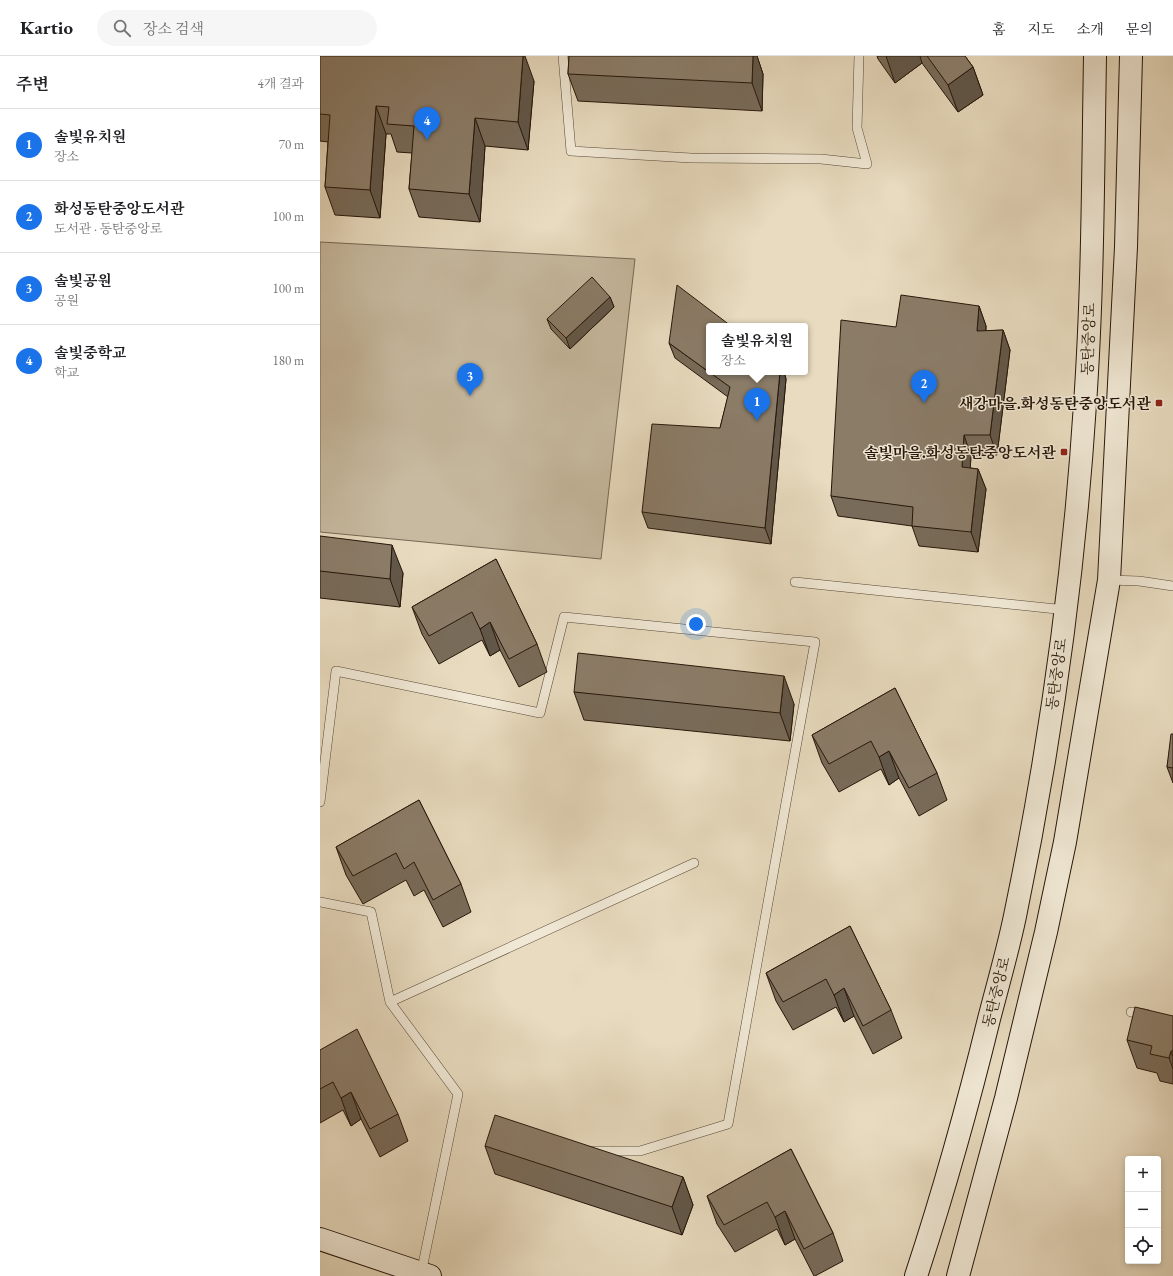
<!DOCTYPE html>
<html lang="ko">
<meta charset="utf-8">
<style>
:root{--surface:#fff;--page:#f6f6f6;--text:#202124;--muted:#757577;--line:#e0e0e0;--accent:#1a73e8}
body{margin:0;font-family:"EB Garamond","Noto Serif KR",serif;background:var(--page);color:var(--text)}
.controls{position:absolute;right:12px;bottom:12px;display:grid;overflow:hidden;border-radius:4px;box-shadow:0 2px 6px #0003}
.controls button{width:36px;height:36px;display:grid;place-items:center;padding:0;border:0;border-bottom:1px solid var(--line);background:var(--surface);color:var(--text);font:20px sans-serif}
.you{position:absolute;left:376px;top:568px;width:14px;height:14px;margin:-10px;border:3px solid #fff;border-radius:50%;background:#1a73e8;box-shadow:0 0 0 6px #1a73e833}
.badge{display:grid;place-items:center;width:26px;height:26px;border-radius:50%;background:var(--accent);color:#fff;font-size:13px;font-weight:700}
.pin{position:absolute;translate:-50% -33px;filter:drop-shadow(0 1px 2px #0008)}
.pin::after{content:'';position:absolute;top:21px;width:14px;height:12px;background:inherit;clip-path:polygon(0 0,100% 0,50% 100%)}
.popup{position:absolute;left:386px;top:267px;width:102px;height:52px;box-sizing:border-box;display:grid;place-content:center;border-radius:4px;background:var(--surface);filter:drop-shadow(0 1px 3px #0005);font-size:13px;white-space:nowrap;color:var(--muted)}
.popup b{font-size:15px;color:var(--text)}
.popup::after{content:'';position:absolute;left:50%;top:100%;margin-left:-8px;border:8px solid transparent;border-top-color:var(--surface)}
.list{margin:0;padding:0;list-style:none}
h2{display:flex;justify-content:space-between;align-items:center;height:52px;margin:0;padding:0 16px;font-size:17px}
h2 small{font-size:13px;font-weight:400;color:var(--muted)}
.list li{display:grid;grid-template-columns:26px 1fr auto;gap:12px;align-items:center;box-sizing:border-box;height:72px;padding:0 16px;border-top:1px solid var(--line)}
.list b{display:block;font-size:15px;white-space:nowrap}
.list p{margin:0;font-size:13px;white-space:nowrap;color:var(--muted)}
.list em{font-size:13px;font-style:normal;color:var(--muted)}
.icon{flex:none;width:22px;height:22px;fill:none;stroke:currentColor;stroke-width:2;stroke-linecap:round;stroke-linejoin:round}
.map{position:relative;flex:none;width:853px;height:1220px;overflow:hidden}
header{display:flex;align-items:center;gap:24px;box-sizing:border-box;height:56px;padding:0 20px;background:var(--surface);border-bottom:1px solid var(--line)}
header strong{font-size:19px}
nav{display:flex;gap:22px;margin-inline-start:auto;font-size:14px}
.search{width:280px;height:36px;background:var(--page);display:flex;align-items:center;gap:10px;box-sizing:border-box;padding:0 14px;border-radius:22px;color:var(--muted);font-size:15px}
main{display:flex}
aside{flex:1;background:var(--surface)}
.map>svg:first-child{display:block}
</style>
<header>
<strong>Kartio</strong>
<div class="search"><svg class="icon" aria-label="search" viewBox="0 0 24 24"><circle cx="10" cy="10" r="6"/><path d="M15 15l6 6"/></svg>장소 검색</div>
<nav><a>홈</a><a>지도</a><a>소개</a><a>문의</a></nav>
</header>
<main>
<aside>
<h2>주변<small>4개 결과</small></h2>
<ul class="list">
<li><span class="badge">1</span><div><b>솔빛유치원</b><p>장소</p></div><em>70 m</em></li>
<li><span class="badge">2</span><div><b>화성동탄중앙도서관</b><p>도서관 · 동탄중앙로</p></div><em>100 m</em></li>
<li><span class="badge">3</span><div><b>솔빛공원</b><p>공원</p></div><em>100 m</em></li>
<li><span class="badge">4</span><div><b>솔빛중학교</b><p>학교</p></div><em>180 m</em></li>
</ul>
</aside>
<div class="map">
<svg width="853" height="1220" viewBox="0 0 853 1220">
<rect width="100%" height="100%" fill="#e8dbbf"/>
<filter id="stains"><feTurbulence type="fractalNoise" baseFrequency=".005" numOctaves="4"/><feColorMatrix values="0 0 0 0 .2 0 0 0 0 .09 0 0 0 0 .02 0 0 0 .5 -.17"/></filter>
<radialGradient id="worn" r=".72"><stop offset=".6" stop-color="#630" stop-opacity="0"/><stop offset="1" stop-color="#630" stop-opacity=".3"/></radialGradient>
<!-- green -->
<path fill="#c7baa0" stroke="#766855" d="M0,186l315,17 -34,300 -281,-27z"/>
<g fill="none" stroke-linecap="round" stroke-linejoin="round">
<!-- lane casing -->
<g stroke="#564737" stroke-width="10">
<path id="lane" d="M243,0l8,95 120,7 130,1 46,5 -10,-36 2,-72
M789,524l30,1 34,5
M475,526l271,28
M0,746l16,-131 204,42 24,-96 251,25 -87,482 -88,27h-48
M0,846l51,10 19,90 68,92 -37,180
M70,946l304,-139
M811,956l15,2"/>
</g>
<!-- secondary casing -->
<g stroke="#26160a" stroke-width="24">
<path id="secondary" d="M0,1183l110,37
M596,1220c28,-85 52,-171 73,-257 9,-35 19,-69 26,-103 35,-168 59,-340 70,-512 8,-115 8,-232 10,-348
M638,1220l48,-178 40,-166 19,-90 44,-262 17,-333 5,-191"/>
</g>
<!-- lane -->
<use href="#lane" stroke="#f0e8d5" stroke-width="9"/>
<!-- secondary -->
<use href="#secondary" stroke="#f0e8d5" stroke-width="22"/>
</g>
<!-- wall -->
<path fill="#786b59" stroke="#26160a" d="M0,0l214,25 -6,69 -43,-4 -5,76 -61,-5 -10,-28 3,-36 -15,-1 -6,-18h-5l-6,84 -45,-3 -10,-28 3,-45 -8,-1z
M249,0h188l6,18 -1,37 -184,-10 -10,-27z
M557,0h88l8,11 10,28 -25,17 -36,-49 -27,20 -17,-24z
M290,241l4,10 -44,42 -19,-20 -4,-10z
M659,250l7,20v5l17,-1 7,20 -13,105 -26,1 -1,12 8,1 8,20 -8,63 -59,-6 -7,-20 -74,-10 -7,-20 65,-169z
M349,287l40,29h75l2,7 -15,165 -123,-16 -6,-16 78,-84 8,-31 -53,-39z
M0,480l83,37 -3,34 -80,-9z
M176,503l41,85 10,28 -28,15 -19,-37 -10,6 -8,-16 -43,24 -17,-30 -10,-27z
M575,632l42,85 10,27 -28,16 -20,-38 -10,7 -8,-16 -42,23 -17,-29 -10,-28z
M254,636l220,12 -4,37 -206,-21z
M853,678v49l-6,-16z
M99,744l42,84 10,28 -28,15 -19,-37 -10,6 -8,-16 -43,24 -17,-29 -10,-28z
M530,870l41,84 11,28 -29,16 -19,-38 -10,6 -8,-15 -43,23 -17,-29 -10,-28z
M853,960v68l-13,-3 -3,-8 -20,-5 -10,-28z
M0,994l78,64 10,27 -28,16 -19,-38 -10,7 -8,-16 -23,13z
M165,1090l198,31 10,28 -11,30 -187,-61z
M471,1093l42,84 10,28 -28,15h-1l-19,-37 -10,6 -8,-16 -42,23 -18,-28 -10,-28z"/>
<!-- shaded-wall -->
<path fill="#615749" stroke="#26160a" d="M203,0h2l9,25 -6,69 -10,-28z
M433,0h4l6,18 -1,37 -10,-28z
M566,0h34l2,7 -27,20z
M653,11l10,28 -25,17 -10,-27z
M56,50l10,28 -6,84 -10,-28z
M155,62l10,28 -5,76 -11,-28z
M290,241l4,10 -44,42 -4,-11z
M659,250l7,20 -2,25 -7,-20z
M683,274l7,20 -13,105 -7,-20z
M460,316h4l2,7 -15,165 -6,-16z
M644,379l7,21 -2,31 -7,-20z
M658,413l8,20 -8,63 -7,-20z
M72,489l11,28 -3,34 -10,-28z
M170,566l10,28 -10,6 -10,-27z
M464,620l10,28 -4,37 -10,-28z
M569,695l10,27 -10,7 -10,-28z
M524,932l10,28 -10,6 -10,-27z
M851,995l2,6v12l-4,-11z
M31,1036l10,27 -10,7 -10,-28z
M363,1121l10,28 -11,30 -10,-28z
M465,1155l10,28 -10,6 -10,-28z"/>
<!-- building -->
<path fill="#8b7c68" stroke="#26160a" d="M0,0h203l-5,66 -43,-4 -6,76 -60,-5 5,-63 -27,-2 2,-17 -13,-1 -6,84 -45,-3 5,-72 -10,-1z
M249,0h184l-1,27 -184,-9z
M607,0h38l8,11 -25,18z
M272,221l18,20 -44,41 -19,-19z
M357,229l54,41h-22v46l-40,-29z
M581,239l78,11 -2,25 26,-1 -13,105h-26l-2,32 16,2 -7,63 -59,-6 1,-19 -82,-11 10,-176 55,7z
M389,316h71l-15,156 -123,-16 10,-88 68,4 10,-41z
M0,480l72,9 -2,34 -70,-8z
M176,503l41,85 -28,15 -19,-37 -10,7 -8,-17 -43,24 -17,-29z
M258,597l206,23 -4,37 -206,-21z
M575,632l42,85 -28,15 -20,-37 -10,6 -8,-16 -42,23 -17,-29z
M851,678h2v34l-6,-1z
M99,744l42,84 -28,16 -19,-38 -10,7 -8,-16 -43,23 -17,-29z
M530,870l41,84 -28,16 -19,-38 -10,7 -8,-16 -43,23 -17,-29z
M815,951l38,9v35h-2l-2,7 -19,-4 2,-8 -25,-6z
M37,973l41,85 -28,15 -19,-37 -10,6 -8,-16 -13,7v-39z
M175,1059l188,62 -11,30 -187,-61z
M471,1093l42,84 -29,16 -19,-38 -10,6 -8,-15 -43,23 -17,-29z"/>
<!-- markers -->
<g fill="#8f2418" stroke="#f0e8d5" stroke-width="1.5">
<rect x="835" y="343" width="8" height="8" rx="2"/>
<rect x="740" y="392" width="8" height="8" rx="2"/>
</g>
<g text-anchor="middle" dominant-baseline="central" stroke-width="3" stroke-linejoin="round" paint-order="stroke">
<!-- street labels -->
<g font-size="15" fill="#26160a" stroke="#f0e8d5">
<text transform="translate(768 283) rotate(-88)">동탄중앙로</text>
<text transform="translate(736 618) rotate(-82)">동탄중앙로</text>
<text transform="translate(676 936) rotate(-76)">동탄중앙로</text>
</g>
<!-- poi labels -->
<g font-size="15" font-weight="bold" fill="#26160a" stroke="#f0e8d5" text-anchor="end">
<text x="831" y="347">새강마을.화성동탄중앙도서관</text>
<text x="736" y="396">솔빛마을.화성동탄중앙도서관</text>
</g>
</g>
<rect width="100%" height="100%" filter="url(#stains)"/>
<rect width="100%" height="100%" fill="url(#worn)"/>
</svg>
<div class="controls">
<button>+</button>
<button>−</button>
<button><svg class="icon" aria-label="locate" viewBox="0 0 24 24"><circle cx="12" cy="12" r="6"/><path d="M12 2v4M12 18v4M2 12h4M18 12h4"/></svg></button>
</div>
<div class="you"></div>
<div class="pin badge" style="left:437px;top:365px">1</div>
<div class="popup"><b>솔빛유치원</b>장소</div>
<div class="pin badge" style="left:604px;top:347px">2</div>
<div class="pin badge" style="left:150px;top:340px">3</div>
<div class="pin badge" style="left:107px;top:84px">4</div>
</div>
</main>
